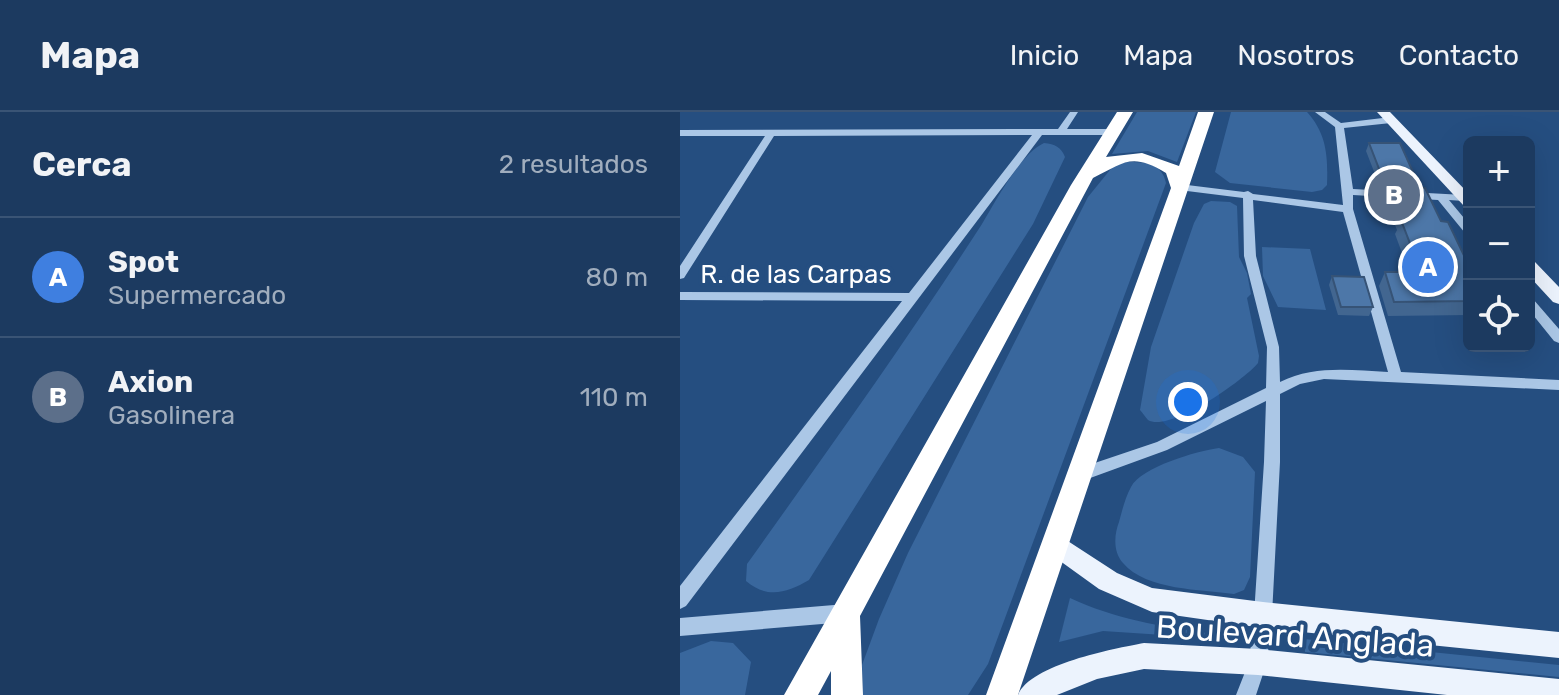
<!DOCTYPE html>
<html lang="es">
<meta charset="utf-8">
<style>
:root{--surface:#1c3a60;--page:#254166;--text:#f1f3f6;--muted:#a0adbd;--line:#3a5475;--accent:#d6ab8b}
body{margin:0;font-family:Rubik,sans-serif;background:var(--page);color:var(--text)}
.controls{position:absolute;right:24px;top:24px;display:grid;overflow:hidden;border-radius:12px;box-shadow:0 8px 32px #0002}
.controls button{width:72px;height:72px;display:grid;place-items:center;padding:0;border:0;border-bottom:2px solid var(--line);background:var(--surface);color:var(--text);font:40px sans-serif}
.you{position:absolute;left:508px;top:290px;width:28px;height:28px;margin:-20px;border:6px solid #fff;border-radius:50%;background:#1a73e8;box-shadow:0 0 0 12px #1a73e833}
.badge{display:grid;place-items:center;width:52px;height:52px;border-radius:50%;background:var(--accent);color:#fff;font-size:26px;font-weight:700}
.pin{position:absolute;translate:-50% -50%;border:4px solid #fff;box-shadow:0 2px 8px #0006}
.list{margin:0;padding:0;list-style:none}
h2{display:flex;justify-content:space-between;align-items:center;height:104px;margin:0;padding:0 32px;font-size:34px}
h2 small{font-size:26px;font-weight:400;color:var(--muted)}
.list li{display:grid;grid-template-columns:52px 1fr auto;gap:24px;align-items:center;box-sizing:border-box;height:120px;padding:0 32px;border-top:2px solid var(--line)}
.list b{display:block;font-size:30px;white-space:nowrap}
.list p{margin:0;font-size:26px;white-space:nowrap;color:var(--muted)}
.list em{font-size:26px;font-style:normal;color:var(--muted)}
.icon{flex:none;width:44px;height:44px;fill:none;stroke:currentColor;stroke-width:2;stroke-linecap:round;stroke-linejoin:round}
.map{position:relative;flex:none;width:879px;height:583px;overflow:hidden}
header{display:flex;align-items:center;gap:48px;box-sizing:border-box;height:112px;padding:0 40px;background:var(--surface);border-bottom:2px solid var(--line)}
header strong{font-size:38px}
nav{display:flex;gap:44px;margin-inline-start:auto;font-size:28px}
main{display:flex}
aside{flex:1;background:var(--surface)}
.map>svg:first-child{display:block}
</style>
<header>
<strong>Mapa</strong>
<nav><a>Inicio</a><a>Mapa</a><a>Nosotros</a><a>Contacto</a></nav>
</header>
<main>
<aside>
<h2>Cerca<small>2 resultados</small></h2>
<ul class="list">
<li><span class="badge" style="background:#3f7fe0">A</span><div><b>Spot</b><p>Supermercado</p></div><em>80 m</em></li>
<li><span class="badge" style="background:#5c6f8a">B</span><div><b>Axion</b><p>Gasolinera</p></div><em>110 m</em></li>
</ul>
</aside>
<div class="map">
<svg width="879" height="583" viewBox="0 0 879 583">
<rect width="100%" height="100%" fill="#254e80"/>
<!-- green -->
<path fill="#39679d" d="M457,0h59l-19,50 -29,-11 -36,3z
M551,0h76c20,22 21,45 20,73l-5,5 -10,2 -82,-9 -15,-11z
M364,31c11,1 17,4 21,14l-32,67 -224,356c-22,13 -42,19 -63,1l1,-17c80,-112 160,-224 235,-340 14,-23 38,-70 62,-81z
M447,50c18,0 35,1 39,21l-178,481 -20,31h-105l-1,-30 17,-46 29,-66 180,-356 26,-32z
M531,89l19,1 7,4 2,51 8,16 4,21 -4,4 12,58 -1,7c-14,17 -88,70 -110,57 -3,-3 -5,-7 -8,-10l11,-63 43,-124 10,-19z
M582,135l48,2 16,61 -48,-3 -15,-31z
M539,336l24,9 12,15 -5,105 -6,13 -10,4c-33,-5 -87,-3 -111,-31 -10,-11 -9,-28 -4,-41 3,-11 6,-24 12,-35 10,-20 66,-36 88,-39z
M390,486c45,21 89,28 138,35l1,5 -106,-7 -44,11z
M624,527l255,26v12l-254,-25z
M31,529l22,2 18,19 -6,33h-65v-42z"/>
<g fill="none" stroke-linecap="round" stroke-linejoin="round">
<!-- minor -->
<path fill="#abc7e6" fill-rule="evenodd" d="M390,0h8l-11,17h46l5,3 -5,3h-71l-356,471 -6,3v-23l222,-285 -222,-1v-8l229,1 123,-158 -258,1 -90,142 -4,1v-13l85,-130h-85v-6l378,-1z
M635,0h10l16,11 50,-6 4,3 -4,3 -47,5 9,61 111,6 5,3 -5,3 -15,-1 20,24v10l-4,-1 -27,-33 -85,-5v14l48,163 158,8v10l-235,-11 -24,5 -20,10v68l-8,153 -5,47 -11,33h-20l13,-33 5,-47 10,-153 2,-61 -99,49 -85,31 -5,-2 -3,-5 3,-5 80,-27 109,-54 1,-41 -23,-91 -1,-58 -64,-8 -5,-3 5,-3 65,8 4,-1 5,3 90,11 -8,-78zM573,88l90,12 45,160c-38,-2 -74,-7 -108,10l-1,-35 -23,-91z
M849,186l4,1 26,30v14l-5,-2 -25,-31z
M166,492l6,3 3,6 -3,6 -6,3 -166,14v-18z"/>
<!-- major -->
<path fill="#ecf3fd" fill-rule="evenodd" d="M697,0h13l79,82v13l-5,-1z
M849,149l6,1 24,25v17l-6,-2 -24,-26z
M377,422l60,39 35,15 111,14 296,30v26l-296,-30 -111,-16 -53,-23 -50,-36 -4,-8 4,-8z
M464,531l114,6 301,30v16h-112l-189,-20 -114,-6 -47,10 -40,16h-39c13,-31 95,-46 126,-52z"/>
<!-- highway -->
<path fill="#fff" fill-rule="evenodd" d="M437,0h16l-27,45 36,-4 37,13 19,-54h16l-196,583h-32l185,-507 -5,-15c-35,-21 -42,-10 -73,5l-233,438 3,79h-32v-24l-13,24h-34l287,-510z"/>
</g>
<!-- wall -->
<path fill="#426690" d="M689,31l48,38 -3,6 27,34 28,45v49l-81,1 -9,-30 6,-14h24l-14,-38 2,-4 -12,-30 5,-12 -10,-1 -14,-36z
M652,164l41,31 -4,9 -31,-1 -9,-30z"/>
<!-- building -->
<path fill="#4d77a8" stroke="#365376" stroke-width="2" d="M689,31h31l17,38 -34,-2z
M710,74l35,2 16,33 7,1 21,44v35l-75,1 -9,-30h36l-20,-52h3z
M652,164l32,1 9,30h-32z"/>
<g text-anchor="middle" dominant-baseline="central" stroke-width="8" stroke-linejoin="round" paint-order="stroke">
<!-- street labels -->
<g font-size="26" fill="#fff" stroke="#254e80">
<text x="116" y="162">R. de las Carpas</text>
</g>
<!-- near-street labels -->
<g font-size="32" fill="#fff" stroke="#254e80">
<text transform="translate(615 524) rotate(4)">Boulevard Anglada</text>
</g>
</g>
</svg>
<div class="controls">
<button>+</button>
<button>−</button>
<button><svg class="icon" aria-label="locate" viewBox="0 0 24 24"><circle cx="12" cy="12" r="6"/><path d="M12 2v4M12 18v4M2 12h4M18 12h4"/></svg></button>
</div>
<div class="you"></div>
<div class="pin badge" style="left:748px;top:155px;background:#3f7fe0">A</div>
<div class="pin badge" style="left:714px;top:83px;background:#5c6f8a">B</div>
</div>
</main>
